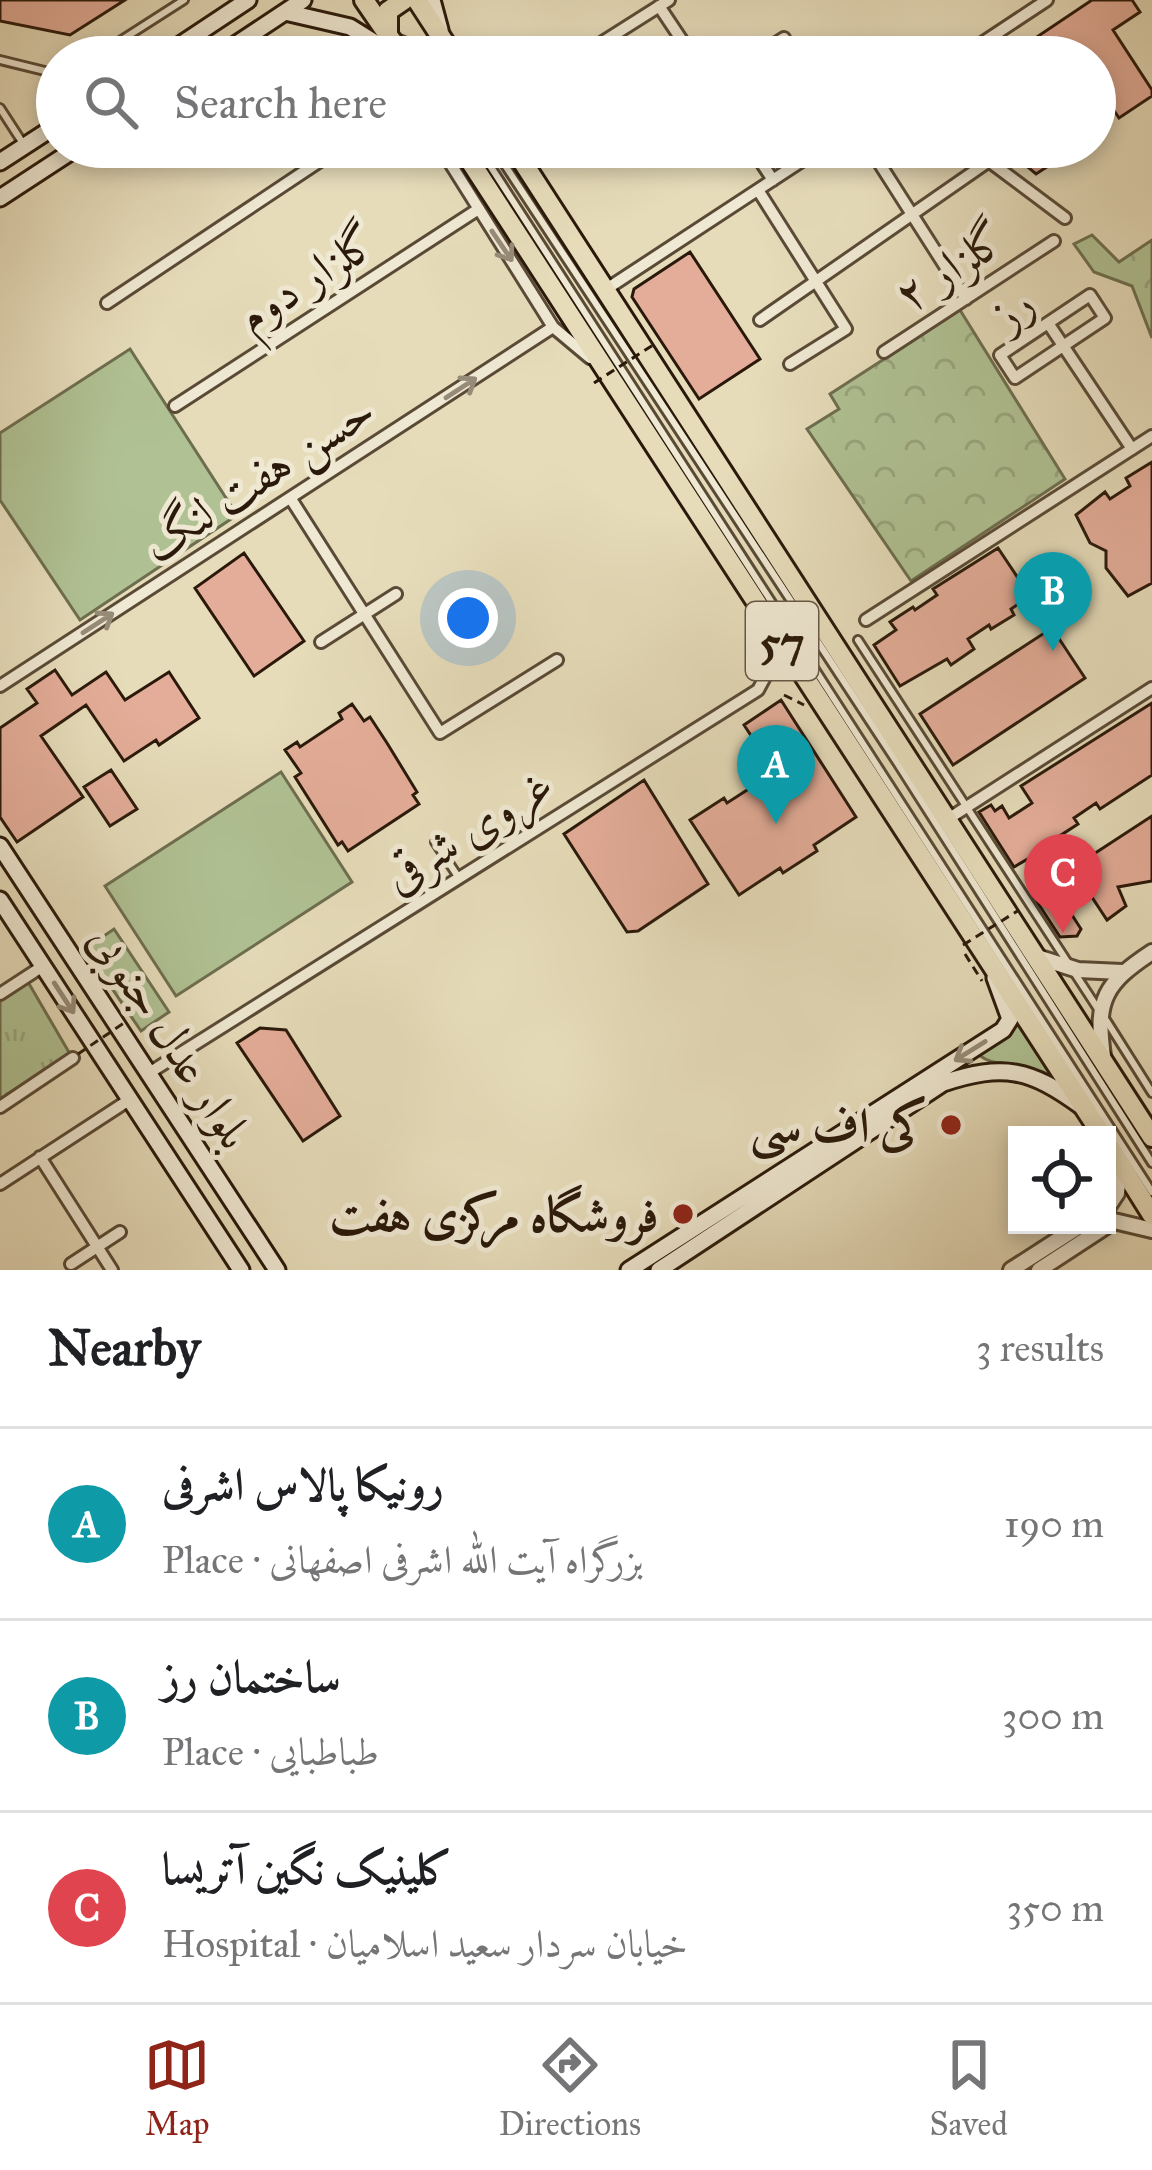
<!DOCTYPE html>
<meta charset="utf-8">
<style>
:root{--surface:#fff;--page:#f2f2f2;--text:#202124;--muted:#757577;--line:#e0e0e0;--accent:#8f2418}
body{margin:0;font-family:"IM FELL Great Primer",Amiri,serif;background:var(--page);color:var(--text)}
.controls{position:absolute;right:36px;bottom:36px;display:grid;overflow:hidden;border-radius:0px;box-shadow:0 6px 18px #0003}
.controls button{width:108px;height:108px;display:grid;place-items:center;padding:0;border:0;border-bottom:3px solid var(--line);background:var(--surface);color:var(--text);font:60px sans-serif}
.you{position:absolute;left:468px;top:618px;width:42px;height:42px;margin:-30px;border:9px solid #fff;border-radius:50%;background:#1a73e8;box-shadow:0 0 0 18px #1a73e833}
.badge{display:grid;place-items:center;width:78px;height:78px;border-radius:50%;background:var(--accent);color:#fff;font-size:39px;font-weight:700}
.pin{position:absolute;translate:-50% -99px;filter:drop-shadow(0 3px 6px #0008)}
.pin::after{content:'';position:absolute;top:63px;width:42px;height:36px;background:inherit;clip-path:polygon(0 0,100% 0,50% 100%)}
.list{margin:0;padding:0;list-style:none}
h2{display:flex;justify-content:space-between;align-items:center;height:156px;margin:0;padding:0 48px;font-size:51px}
h2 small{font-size:39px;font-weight:400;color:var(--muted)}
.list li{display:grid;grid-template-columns:78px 1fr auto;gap:36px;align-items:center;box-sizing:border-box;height:192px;padding:0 48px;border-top:3px solid var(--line)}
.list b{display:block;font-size:45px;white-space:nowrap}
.list p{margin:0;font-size:39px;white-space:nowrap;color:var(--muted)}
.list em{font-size:39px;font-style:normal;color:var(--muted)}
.icon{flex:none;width:66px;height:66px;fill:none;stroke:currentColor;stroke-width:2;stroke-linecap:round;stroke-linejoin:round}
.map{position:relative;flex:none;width:1152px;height:1270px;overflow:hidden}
.search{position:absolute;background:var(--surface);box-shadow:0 6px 18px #0003;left:36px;right:36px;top:36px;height:132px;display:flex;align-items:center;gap:30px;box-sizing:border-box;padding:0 42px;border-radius:66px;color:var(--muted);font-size:45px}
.sheet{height:732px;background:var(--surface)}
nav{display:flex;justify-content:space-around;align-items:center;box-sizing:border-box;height:168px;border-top:3px solid var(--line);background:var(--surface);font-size:33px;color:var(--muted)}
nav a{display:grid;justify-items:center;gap:6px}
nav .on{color:var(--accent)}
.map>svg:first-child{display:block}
</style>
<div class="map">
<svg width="1152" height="1270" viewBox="0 0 1152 1270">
<defs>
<pattern id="forest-crowns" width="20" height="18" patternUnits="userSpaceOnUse" patternTransform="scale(3)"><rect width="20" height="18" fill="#b0c294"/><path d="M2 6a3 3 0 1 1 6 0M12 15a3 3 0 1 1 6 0" fill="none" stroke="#98a67e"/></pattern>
<pattern id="park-tufts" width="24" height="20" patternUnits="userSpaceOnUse" patternTransform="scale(3)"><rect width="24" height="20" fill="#b0c294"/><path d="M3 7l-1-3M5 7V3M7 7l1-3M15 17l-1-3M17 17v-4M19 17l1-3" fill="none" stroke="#98a67e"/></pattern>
</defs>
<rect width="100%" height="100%" fill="#e6dcba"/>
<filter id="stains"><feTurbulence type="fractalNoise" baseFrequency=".00167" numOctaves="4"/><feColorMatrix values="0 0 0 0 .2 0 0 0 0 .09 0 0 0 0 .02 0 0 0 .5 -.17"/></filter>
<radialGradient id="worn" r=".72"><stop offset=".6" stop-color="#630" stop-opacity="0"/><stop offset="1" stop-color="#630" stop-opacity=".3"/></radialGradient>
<!-- forest -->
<path fill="url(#forest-crowns)" stroke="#6d6e4f" stroke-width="3" d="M1092,235l27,27 33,-22v98l-20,-52 -38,-14 -20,-28z
M960,310l105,169 -154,102 -104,-152 32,-20 -9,-15z"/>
<!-- park -->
<path fill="url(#park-tufts)" stroke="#6d6e4f" stroke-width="3" d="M28,982l42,72 -70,46v-100z"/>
<!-- garden -->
<path fill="#b0c294" stroke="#6d6e4f" stroke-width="3" d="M130,349l107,166 -157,105 -80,-120v-67z
M281,772l71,110 -176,114 -71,-110z
M114,929l55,83 -28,19 -56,-82z
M1011,1011l54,79c-15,-11 -28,-20 -47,-25 -16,-4 -25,1 -39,-10l-6,3z"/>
<!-- building -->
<path fill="#e4ad99" stroke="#2a190a" stroke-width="3" d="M0,0h125l-55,35 -70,-14z
M1092,0h40l8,12 -27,18 39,60v6l-33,22 -24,-36v-25h-88z
M1004,147h74l-42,27z
M690,252l70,107 -61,40 -67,-102 2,-8z
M1152,462v121l-24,13 -22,-28v-17l-16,-8 -14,-28 29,-23 5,7 20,-13 -4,-8z
M998,548l32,48 -19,13 3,6 -23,14 -2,-4 -21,14 6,10 -23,16 -4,-6 -47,27 -26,-41 22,-15 -6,-8 23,-15 2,3 22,-15 -4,-6z
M244,553l60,88 -50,35 -59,-88z
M1052,628l33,50 -132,87 -33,-51z
M55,670l17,25 34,-23 19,28 44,-28 30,46 -40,27 -3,-5 -32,21 -38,-56 -45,31 42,61 -66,45 -17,-25v-89l37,-25 -10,-14z
M781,700l75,117 -42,28 3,6 -34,22 -3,-5 -41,27 -49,-75 34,-22 3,5 48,-31 -31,-47z
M1152,703v72l-52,34 -4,-6 -22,15 4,6 -23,15 2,3 -43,25 -35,-55 12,-7 4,6 7,-5 7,12 23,-15 -11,-17z
M352,704l12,17 6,-4 17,26 30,49 -4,3 6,9 -71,47 -6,-9 -4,3 -43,-68 6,-4 -16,-23 12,-8 3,5 42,-28 -3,-6z
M111,770l26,39 -27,17 -26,-39z
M644,780l64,104 -70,47 -11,1 -63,-98z
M1152,816v65l-34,6 8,19 -19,14 -31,-47 7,-5 -3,-5z
M1050,881l31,48 -4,7 -17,1 -28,-43z
M260,1028l26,2 54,86 -37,25 -66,-98z"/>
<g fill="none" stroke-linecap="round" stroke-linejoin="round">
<!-- service casing -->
<g stroke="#594a36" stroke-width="12">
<path id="service" d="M397,38l12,5 11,14
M95,57l89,-57
M0,60l57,14
M0,108l24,37
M478,147l674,1045
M493,147l405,617 254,399
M858,640l240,369
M435,842l24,36
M1106,1020l46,73"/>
</g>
<!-- minor casing -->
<g stroke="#594a36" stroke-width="16">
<path id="minor" d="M659,6l34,51
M356,39l23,18
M579,57l90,-57
M754,57l30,-19
M961,57l86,-57
M440,147l113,180 37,31
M751,147l22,33
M869,147l97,152
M758,190l88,139 -56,35
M605,290l218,-143
M1090,295l15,23 -90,60 -15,-23z
M107,303l234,-156
M760,320l229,-159 76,57
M1048,323l84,126
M884,352l170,-111
M175,406l302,-196
M291,499l149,234 117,-73
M866,620l286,-184
M321,642l75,-48
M0,686l553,-359
M948,819l204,-131
M0,994l43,-28
M149,1073l609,-383 14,-26 -3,-34
M0,1107l73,-49
M40,1157l72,113
M0,1184l129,-84
M71,1264l49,-32"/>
</g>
<!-- tertiary casing -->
<g stroke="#594a36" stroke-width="20">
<path id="tertiary" d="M1037,957l41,13 44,2
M1103,1056c-8,-56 2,-73 49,-104
M1107,1208l10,-15 3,-31
M1011,1270l70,-45
M1039,1270l75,-49 38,9"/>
</g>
<!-- secondary casing -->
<g stroke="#2a190a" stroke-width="21">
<path id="secondary" d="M432,0l8,30
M285,12l65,15 48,30
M162,57l86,-57
M217,57l86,-57
M0,162l57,-37
M0,198l78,-51
M0,846l277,424
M0,900l241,370
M629,1270l374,-240 7,-11 -15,-41
M659,1270l284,-187c61,-20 87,-14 138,23"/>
</g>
<!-- trunk casing -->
<g stroke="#2a190a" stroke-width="24">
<path id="trunk" d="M364,0l39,57
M417,0l37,57
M388,34v-23l16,-11
M461,147l641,988
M513,147l639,990
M1107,1143l45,72"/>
</g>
<!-- path -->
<path stroke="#2a190a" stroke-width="3" stroke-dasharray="9 6" stroke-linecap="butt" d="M784,695l20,10
M965,954l17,27"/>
<!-- service -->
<use href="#service" stroke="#efe8d2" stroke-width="6"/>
<!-- minor -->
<use href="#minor" stroke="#efe8d2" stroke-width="10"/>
<!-- tertiary -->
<use href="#tertiary" stroke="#efe8d2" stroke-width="14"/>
<!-- secondary -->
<use href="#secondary" stroke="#efe8d2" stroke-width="15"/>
<!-- trunk -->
<use href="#trunk" stroke="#e6dcba" stroke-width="18"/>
<!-- path-bridge -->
<path stroke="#2a190a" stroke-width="3" stroke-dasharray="9 6" stroke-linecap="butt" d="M594,383l59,-38
M963,945l56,-35
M78,1054l49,-33"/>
</g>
<!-- one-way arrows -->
<defs><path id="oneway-shaft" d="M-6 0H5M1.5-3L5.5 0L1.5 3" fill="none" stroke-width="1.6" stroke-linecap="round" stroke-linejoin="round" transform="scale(3)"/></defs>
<g stroke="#968b78">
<use href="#oneway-shaft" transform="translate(502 246) rotate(56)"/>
<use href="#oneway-shaft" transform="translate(461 388) rotate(-33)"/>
<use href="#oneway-shaft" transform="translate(98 623) rotate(-33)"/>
<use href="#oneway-shaft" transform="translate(64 998) rotate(57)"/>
<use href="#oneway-shaft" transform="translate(970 1051) rotate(148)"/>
</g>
<!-- markers -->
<g fill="#8f2418" stroke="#efe8d2" stroke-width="4.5">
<circle cx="951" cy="1125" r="12"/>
<circle cx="683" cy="1214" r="12"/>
</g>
<g text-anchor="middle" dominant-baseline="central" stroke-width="10" stroke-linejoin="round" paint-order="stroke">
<!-- shield labels -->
<rect fill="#efe8d2" stroke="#655746" stroke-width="3" x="746" y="602" width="72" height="78" rx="9"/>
<g font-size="45" font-weight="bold" fill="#2a190a">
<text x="782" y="641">57</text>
</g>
<!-- street labels -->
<g font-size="48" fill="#2a190a" stroke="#efe8d2">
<text transform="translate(950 266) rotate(-33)">گلزار ۲</text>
<text transform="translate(307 278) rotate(-33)">گلزار دوم</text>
<text transform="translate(1012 308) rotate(-39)">رز</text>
<text transform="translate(258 477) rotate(-33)">حسن هفت لنگ</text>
<text transform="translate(468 830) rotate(-32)">غروی شرقی</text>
<text transform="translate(171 1036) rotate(57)">بلوار عدل جنوبی</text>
</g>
<!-- poi labels -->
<g font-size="48" font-weight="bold" fill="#2a190a" stroke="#efe8d2" text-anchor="end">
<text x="927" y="1125">کی اف سی</text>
<text x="659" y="1214">فروشگاه مرکزی هفت</text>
</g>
</g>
<rect width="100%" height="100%" filter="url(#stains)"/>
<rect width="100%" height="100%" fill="url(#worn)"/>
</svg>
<div class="controls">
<button><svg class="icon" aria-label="locate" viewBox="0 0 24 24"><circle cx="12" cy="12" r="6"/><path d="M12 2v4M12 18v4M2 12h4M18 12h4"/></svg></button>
</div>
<div class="you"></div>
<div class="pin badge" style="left:776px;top:824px;background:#0f9aa8">A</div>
<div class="pin badge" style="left:1053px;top:651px;background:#0f9aa8">B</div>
<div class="pin badge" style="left:1063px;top:933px;background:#e0444e">C</div>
<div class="search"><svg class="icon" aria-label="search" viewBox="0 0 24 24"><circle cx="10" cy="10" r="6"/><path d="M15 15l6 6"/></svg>Search here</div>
</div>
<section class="sheet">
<h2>Nearby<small>3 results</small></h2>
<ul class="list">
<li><span class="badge" style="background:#0f9aa8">A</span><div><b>رونیکا پالاس اشرفی</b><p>Place · بزرگراه آیت الله اشرفی اصفهانی</p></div><em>190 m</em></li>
<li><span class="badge" style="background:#0f9aa8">B</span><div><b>ساختمان رز</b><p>Place · طباطبایی</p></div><em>300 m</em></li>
<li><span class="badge" style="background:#e0444e">C</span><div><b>کلینیک نگین آتریسا</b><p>Hospital · خیابان سردار سعید اسلامیان</p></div><em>350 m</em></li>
</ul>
</section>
<nav>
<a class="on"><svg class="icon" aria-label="map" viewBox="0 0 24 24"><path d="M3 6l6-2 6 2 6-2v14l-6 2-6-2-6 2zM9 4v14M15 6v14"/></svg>Map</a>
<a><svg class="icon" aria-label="directions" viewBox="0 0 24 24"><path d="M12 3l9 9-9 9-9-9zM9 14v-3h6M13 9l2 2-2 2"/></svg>Directions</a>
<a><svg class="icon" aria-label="saved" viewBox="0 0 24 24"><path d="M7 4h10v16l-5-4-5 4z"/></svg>Saved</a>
</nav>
